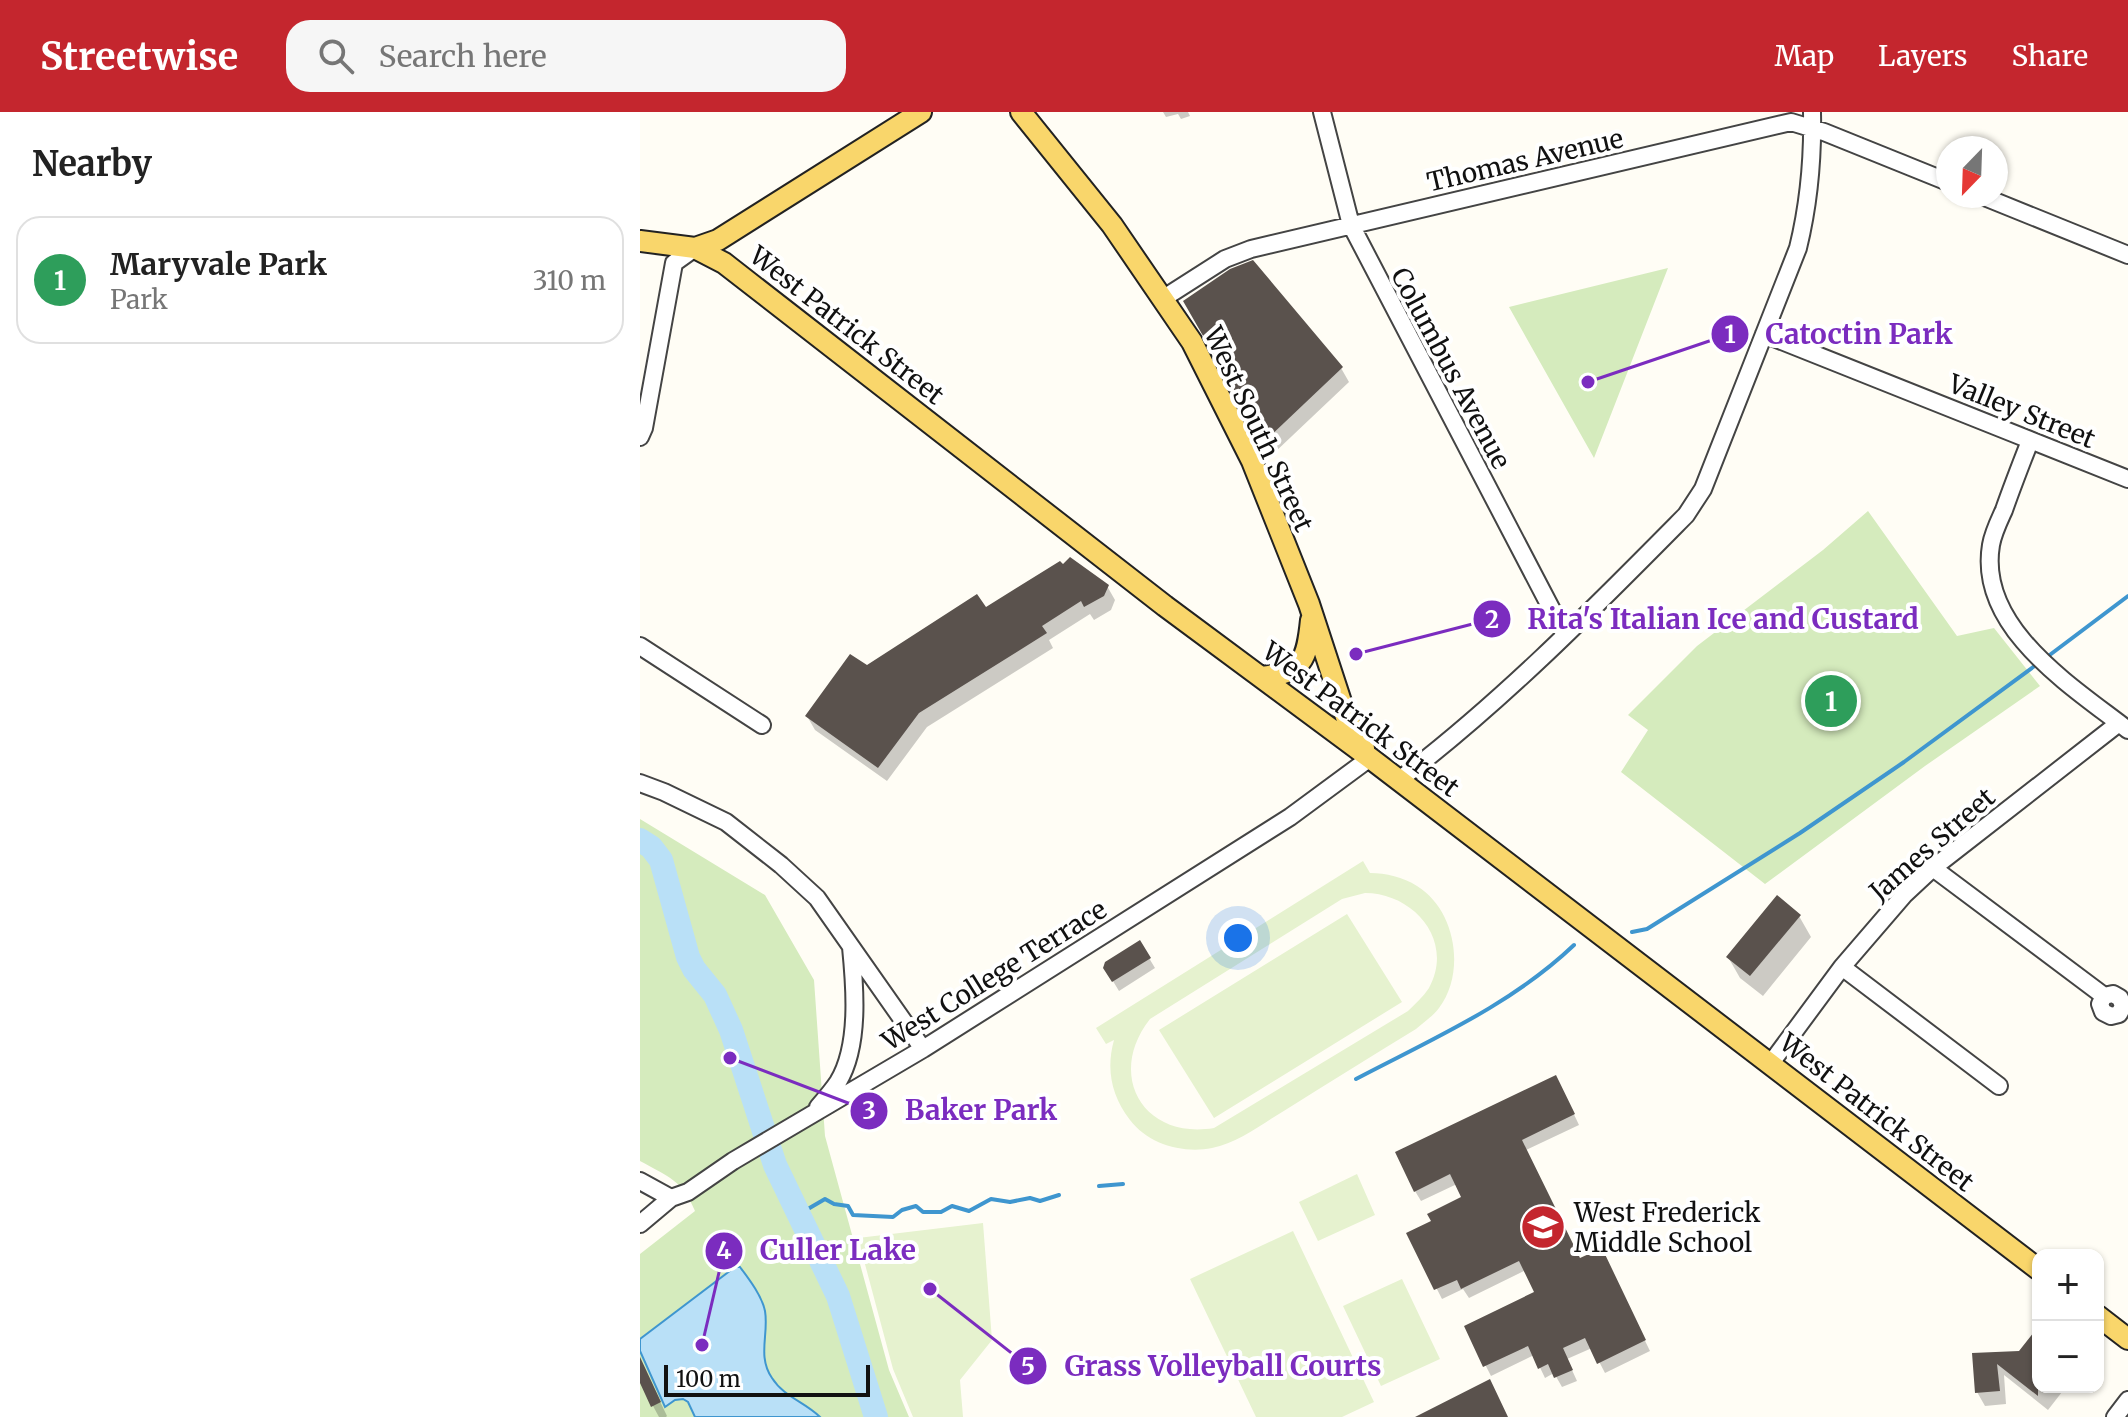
<!DOCTYPE html>
<meta charset="utf-8">
<style>
:root{--surface:#fff;--page:#f6f6f6;--text:#222;--muted:#767676;--line:#e0e0e0;--accent:#c4262e}
body{margin:0;font-family:Merriweather,serif;background:var(--page);color:var(--text)}
.controls{position:absolute;right:24px;bottom:24px;display:grid;overflow:hidden;border-radius:16px;box-shadow:0 2px 6px #0004}
.controls button{width:72px;height:72px;display:grid;place-items:center;padding:0;border:0;border-bottom:2px solid var(--line);background:var(--surface);color:var(--text);font:40px sans-serif}
.compass{position:absolute;left:1296px;top:24px;width:72px;height:72px;border-radius:50%;background:var(--surface);box-shadow:0 2px 6px #0004;rotate:203deg}
.scale{position:absolute;left:24px;bottom:20px;width:206px;box-sizing:border-box;padding-left:8px;border:4px solid #111;border-top:0;font-size:22px;line-height:28px;white-space:nowrap;color:#111;-webkit-text-stroke:6px #fff;paint-order:stroke}
.you{position:absolute;left:598px;top:826px;width:28px;height:28px;margin:-20px;border:6px solid #fff;border-radius:50%;background:#1a73e8;box-shadow:0 0 0 12px #1a73e833}
.badge{display:grid;place-items:center;width:52px;height:52px;border-radius:50%;background:var(--accent);color:#fff;font-size:26px;font-weight:700}
.pin{position:absolute;translate:-50% -50%;border:4px solid #fff;box-shadow:0 2px 8px #0006}
.list{margin:0;padding:0;list-style:none}
h2{display:flex;justify-content:space-between;align-items:center;height:104px;margin:0;padding:0 32px;font-size:34px}
h2 small{font-size:26px;font-weight:400;color:var(--muted)}
.list li{display:grid;grid-template-columns:52px 1fr auto;gap:24px;align-items:center;box-sizing:border-box;height:128px;margin:0 16px 16px;padding:0 16px;border:2px solid var(--line);border-radius:24px}
.list b{display:block;font-size:30px;white-space:nowrap}
.list p{margin:0;font-size:26px;white-space:nowrap;color:var(--muted)}
.list em{font-size:26px;font-style:normal;color:var(--muted)}
.icon{flex:none;width:44px;height:44px;fill:none;stroke:currentColor;stroke-width:2;stroke-linecap:round;stroke-linejoin:round}
.map{position:relative;flex:none;width:1488px;height:1305px;overflow:hidden}
header{display:flex;align-items:center;gap:48px;box-sizing:border-box;height:112px;padding:0 40px;background:var(--accent);color:#fff}
header strong{font-size:38px}
nav{display:flex;gap:44px;margin-inline-start:auto;font-size:28px}
.search{width:560px;height:72px;background:var(--page);display:flex;align-items:center;gap:20px;box-sizing:border-box;padding:0 28px;border-radius:24px;color:var(--muted);font-size:30px}
main{display:flex}
aside{flex:1;background:var(--surface)}
.map>svg:first-child{display:block}
</style>
<header>
<strong>Streetwise</strong>
<div class="search"><svg class="icon" aria-label="search" viewBox="0 0 24 24"><circle cx="10" cy="10" r="6"/><path d="M15 15l6 6"/></svg>Search here</div>
<nav><a>Map</a><a>Layers</a><a>Share</a></nav>
</header>
<main>
<aside>
<h2>Nearby<small></small></h2>
<ul class="list">
<li><span class="badge" style="background:#2e9e5b">1</span><div><b>Maryvale Park</b><p>Park</p></div><em>310 m</em></li>
</ul>
</aside>
<div class="map">
<svg width="1488" height="1305" viewBox="0 0 1488 1305">
<rect width="100%" height="100%" fill="#fffdf5"/>
<!-- green -->
<path fill="#d5ebbd" d="M1028,156l-74,190 -85,-151z
M1228,399l89,125 37,-8 46,58 -115,80 -160,118 -144,-112 27,-42 -20,-15 69,-69 126,-96z
M0,707l125,76 49,85 11,156 64,234 20,47h-269v-163l55,-43c-13,-31 -26,-34 -55,-50z"/>
<!-- pitch -->
<path fill="#e6f2cf" fill-rule="evenodd" d="M723,749l7,12c16,0 33,4 47,13 39,24 49,86 22,122 -6,8 -15,14 -23,21 -43,26 -86,53 -129,80 -24,14 -48,34 -75,39 -29,6 -64,-4 -82,-28 -19,-25 -24,-51 -16,-80l-8,4 -10,-16zM725,781c48,0 90,47 64,95 -6,9 -14,16 -21,23l-194,117c-71,12 -108,-53 -64,-109l192,-120z
M707,802l55,88 -188,116 -55,-88z
M717,1062l18,41 -57,26 -19,-39z
M343,1111l9,117 -32,40 3,37h-50l-20,-48 -35,-131z
M653,1119l81,171 -32,15h-86l-66,-138z
M762,1167l38,80 -59,27 -38,-80z"/>
<!-- water -->
<path fill="#b9e0f7" stroke="#3f96cf" stroke-width="2" d="M95,1155h5c9,12 22,29 25,44 4,23 -8,45 7,67 12,19 33,24 48,39h-125l-7,-15 -5,-3 -8,1 -10,7 -25,-56v-12z"/>
<!-- shadow -->
<path fill="#0003" d="M523,0h25l2,4 -9,3 -3,-5 -12,3z
M546,189l155,67 8,14 -76,72z
M467,474l8,14 -4,10 -17,10 -4,-6 -41,26 4,8 -126,79 -40,54 -72,-51 -8,-14 60,-48 118,-58z
M1159,804l12,21 -48,59 -23,-18 -12,-21z
M500,831l15,25 -36,23 -14,-23z
M921,975l18,38 -53,25 54,111h26l44,90 -45,22 -13,-25 -25,11 10,22 -15,6 -8,-14 -9,5 -11,-23 -43,21 -25,-49 71,-34 -11,-23 -57,28 -6,-9 -21,10 -33,-65 25,-12 30,-24 -7,-14 -36,17 -6,-10z
M1398,1227v48h21l3,5 -14,18 -44,-35 2,29 -21,2 -8,-14 -3,-37 46,-2z
M14,1277l13,27 -1,1h-7l-6,-11z"/>
<g fill="none" stroke-linecap="round" stroke-linejoin="round">
<!-- stream -->
<path stroke="#3f96cf" stroke-width="4" d="M1407,545l81,-61
M992,820l15,-3 153,-96 104,-71 136,-100
M716,967c76,-40 155,-74 218,-134
M459,1074l24,-2
M161,1101l24,-14 9,5 14,2 5,9 40,2 9,-7 14,-4 7,6h18l11,-6 17,5 22,-12 19,3 20,-4 10,3 19,-6"/>
<!-- river -->
<path stroke="#b9e0f7" stroke-width="24" d="M0,728l11,7 10,13 27,97 6,12 21,26 16,35 44,135 63,131 38,121"/>
</g>
<!-- building -->
<path fill="#5a524d" d="M613,148l90,107 -79,75 -81,-141 47,-32z
M430,445l39,28 -5,11 -20,11 -3,-6 -39,25 5,7 -128,80 -41,55 -73,-52 45,-62 17,11 110,-71 9,13 74,-46 3,3z
M1137,783l24,20 -51,61 -24,-19z
M500,828l11,18 -39,24 -9,-14 2,-6z
M916,963l19,39 -53,26 58,118 22,-10 44,92 -49,24 -12,-26 -22,10 10,22 -19,8 -6,-14 -10,5 -10,-23 -45,21 -19,-41 70,-34 -15,-31 -58,28 -4,-9 -23,10 -28,-57 25,-12 -4,-7 34,-17 -11,-23 -36,18 -19,-40z
M1398,1215v69l-41,-32 3,27 -25,2 -3,-40 47,-2z
M0,1245l21,45 -10,5 -11,-24z
M850,1267l18,38h-93z"/>
<g fill="none" stroke-linecap="round" stroke-linejoin="round">
<!-- minor casing -->
<g stroke="#444" stroke-width="20">
<path id="minor" d="M682,0l29,113 214,410
M1342,84l146,59
M524,186l61,-39 26,-10 540,-127 33,10 124,50
M1124,222l364,145
M0,325l4,-9 30,-165 21,-15
M1390,329c-9,23 -18,46 -26,69 -5,11 -11,23 -13,35 -14,83 82,142 137,185
M0,534l122,79
M759,668c103,-78 196,-173 287,-265l17,-26 95,-241c11,-45 15,-90 14,-136
M0,671l24,9 62,30 55,43 36,33 106,151
M1293,756l171,128 9,-2 7,4 3,8 -4,8 -8,2 -8,-4 -3,-8 4,-8
M1202,855l157,119
M1131,951l71,-96 62,-72 29,-27 186,-145
M178,995c7,-8 14,-16 20,-25 22,-36 17,-95 13,-135
M0,1069l31,17
M0,1112l31,-26 17,-6 45,-31 190,-112 367,-232 80,-59
M1475,1305l13,-17"/>
</g>
<!-- major casing -->
<g stroke="#222" stroke-width="24">
<path id="major" d="M381,0l91,113 80,117 60,119 57,143 37,113 18,31
M0,129l55,7 29,15 441,343 205,152 668,511
M55,136l23,-8 203,-128
M621,565c42,-4 46,-17 50,-57
M1458,1204l30,23"/>
</g>
<!-- minor -->
<use href="#minor" stroke="#fff" stroke-width="16"/>
<!-- major -->
<use href="#major" stroke="#f9d66b" stroke-width="20"/>
</g>
<!-- icons -->
<defs>
<g id="school-disc" transform="scale(2.3)"><circle r="9.5" fill="#c4262e" stroke="#fff"/><path d="M0-5L7-2L0 1L-7-2ZM-4 1L0 2.5L4 1V4Q0 6-4 4Z" fill="#fff"/></g>
</defs>
<g fill-rule="evenodd">
<use href="#school-disc" x="903" y="1115"/>
</g>
<g text-anchor="middle" dominant-baseline="central" stroke-width="8" stroke-linejoin="round" paint-order="stroke">
<!-- street labels -->
<g font-size="26" fill="#111" stroke="#fff">
<text transform="translate(885 48) rotate(-13)">Thomas Avenue</text>
<text transform="translate(207 213) rotate(38)">West Patrick Street</text>
<text transform="translate(811 256) rotate(62)">Columbus Avenue</text>
<text transform="translate(1382 299) rotate(22)">Valley Street</text>
<text transform="translate(619 317) rotate(65)">West South Street</text>
<text transform="translate(721 607) rotate(37)">West Patrick Street</text>
<text transform="translate(1292 732) rotate(-41)">James Street</text>
<text transform="translate(354 863) rotate(-32)">West College Terrace</text>
<text transform="translate(1237 1000) rotate(38)">West Patrick Street</text>
</g>
<!-- poi labels -->
<g font-size="26" fill="#111" stroke="#fff" text-anchor="start">
<text x="934" y="1100">West Frederick<tspan x="934" dy="30">Middle School</tspan></text>
</g>
</g>
<!-- callouts -->
<path fill="none" stroke="#7b2cbf" stroke-width="3" d="M948 270L1090 222M716 542L852 507M90 946L229 999M62 1233L84 1139M290 1177L388 1254"/>
<g fill="#7b2cbf" stroke="#fff" stroke-width="3">
<circle cx="948" cy="270" r="8"/>
<circle cx="716" cy="542" r="8"/>
<circle cx="90" cy="946" r="8"/>
<circle cx="62" cy="1233" r="8"/>
<circle cx="290" cy="1177" r="8"/>
<circle cx="1090" cy="222" r="20"/>
<circle cx="852" cy="507" r="20"/>
<circle cx="229" cy="999" r="20"/>
<circle cx="84" cy="1139" r="20"/>
<circle cx="388" cy="1254" r="20"/>
</g>
<g font-size="24" text-anchor="middle" font-weight="bold" fill="#fff">
<text x="1090" y="231">1</text>
<text x="852" y="516">2</text>
<text x="229" y="1007">3</text>
<text x="84" y="1147">4</text>
<text x="388" y="1263">5</text>
</g>
<g font-size="28" text-anchor="middle" font-weight="bold" fill="#7b2cbf" stroke="#fff" stroke-width="8" stroke-linejoin="round" paint-order="stroke">
<text x="1219" y="232">Catoctin Park</text>
<text x="1083" y="517">Rita's Italian Ice and Custard</text>
<text x="341" y="1008">Baker Park</text>
<text x="198" y="1148">Culler Lake</text>
<text x="583" y="1264">Grass Volleyball Courts</text>
</g>
</svg>
<div class="controls">
<button>+</button>
<button>−</button>
</div>
<svg class="compass" viewBox="-18 -18 36 36"><path d="M0-13l5 13h-10z" fill="#e53935"/><path d="M0 13l5-13h-10z" fill="#767676"/></svg>
<div class="scale">100 m</div>
<div class="you"></div>
<div class="pin badge" style="left:1191px;top:589px;background:#2e9e5b">1</div>
</div>
</main>
